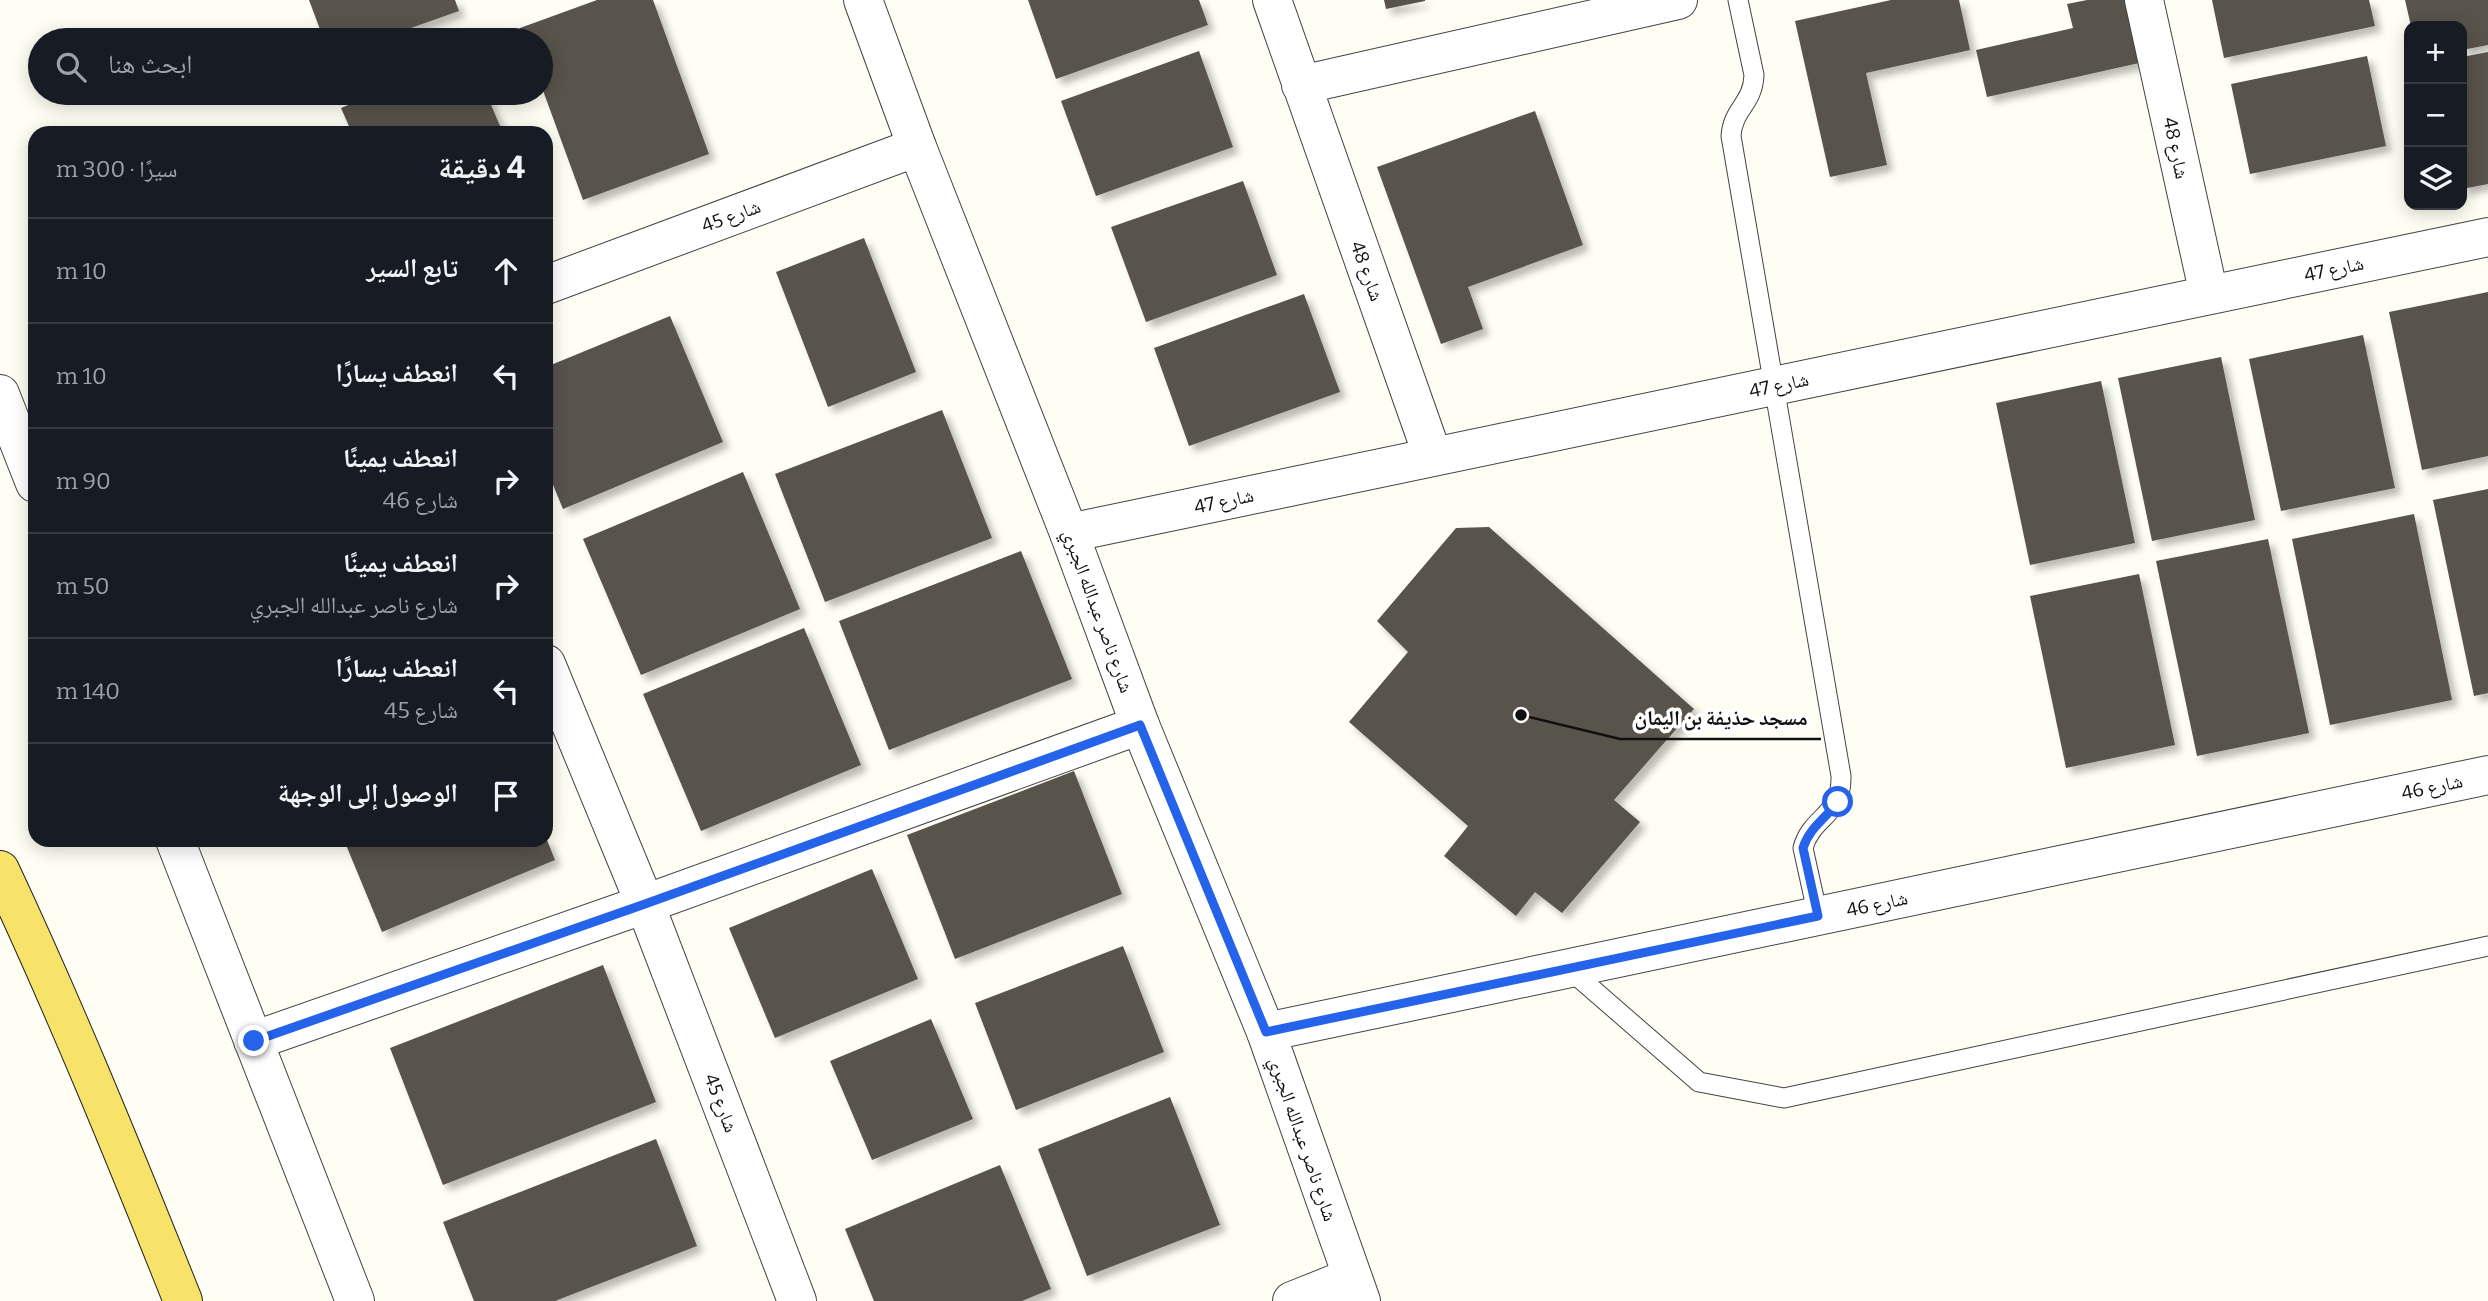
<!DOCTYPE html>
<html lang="ar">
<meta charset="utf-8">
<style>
:root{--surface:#171b24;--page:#20242c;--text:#f1f3f6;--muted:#9ea1a6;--line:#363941}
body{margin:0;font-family:Bitter,"Noto Naskh Arabic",serif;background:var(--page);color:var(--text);direction:rtl}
.controls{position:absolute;right:21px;top:21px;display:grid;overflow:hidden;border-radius:14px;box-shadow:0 4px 18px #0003}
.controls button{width:63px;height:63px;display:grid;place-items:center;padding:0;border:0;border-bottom:2px solid var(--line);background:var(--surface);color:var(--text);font:35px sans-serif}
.stop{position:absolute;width:21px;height:21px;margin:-16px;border:5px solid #2563eb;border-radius:50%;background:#fff}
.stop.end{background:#2563eb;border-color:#fff;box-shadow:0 2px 7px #0008}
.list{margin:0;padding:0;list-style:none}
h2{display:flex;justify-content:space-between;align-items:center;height:91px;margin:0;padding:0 28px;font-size:30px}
h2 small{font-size:23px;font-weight:400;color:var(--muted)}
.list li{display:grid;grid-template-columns:46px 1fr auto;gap:21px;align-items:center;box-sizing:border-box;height:105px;padding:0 28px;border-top:2px solid var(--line)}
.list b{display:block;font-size:26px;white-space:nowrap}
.list p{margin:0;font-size:23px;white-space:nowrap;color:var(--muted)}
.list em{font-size:23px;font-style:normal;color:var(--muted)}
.icon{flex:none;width:38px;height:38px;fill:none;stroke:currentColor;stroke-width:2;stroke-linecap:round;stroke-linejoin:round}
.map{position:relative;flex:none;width:2488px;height:1301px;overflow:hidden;direction:ltr}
.search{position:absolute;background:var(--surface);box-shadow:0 4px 18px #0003;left:28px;top:28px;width:525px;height:77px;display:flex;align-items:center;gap:18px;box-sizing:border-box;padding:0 24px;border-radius:38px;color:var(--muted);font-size:26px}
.panel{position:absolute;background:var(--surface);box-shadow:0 4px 18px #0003;left:28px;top:126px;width:525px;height:721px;border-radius:21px;direction:rtl}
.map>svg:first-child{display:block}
</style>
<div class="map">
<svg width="2488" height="1301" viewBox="0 0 2488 1301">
<defs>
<filter id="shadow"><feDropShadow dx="6" dy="6" stdDeviation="3.5" flood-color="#0004"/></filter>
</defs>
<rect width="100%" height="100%" fill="#fffef4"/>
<!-- building -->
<path fill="#59524c" filter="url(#shadow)" d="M309,0h146l4,11 -82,29h-53z
M597,0h56l56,154 -126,46 -42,-115v-45h-16l-5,-12z
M1028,0h171l9,25 -152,54z
M1384,0h41v1l-39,8z
M1891,0h68l11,50 -104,23 21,92 -57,12 -35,-156z
M2087,0h38l14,63 -152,34 -11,-47 97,-22 -6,-24z
M2212,0h157l6,26 -151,32z
M2405,0h83v45l-26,5v-24h-51z
M1199,51l34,96 -137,49 -35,-95z
M2488,52v132l-26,5v-132z
M2367,56l19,90 -136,28 -19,-90z
M378,93h108l17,40h-151l-11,-25z
M1535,111l48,134 -115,42 15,42 -42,15 -64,-177z
M1243,181l34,94 -131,47 -35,-95z
M864,238l52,134 -88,35 -52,-135z
M2488,292v164l-66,14 -33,-158z
M1304,294l36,98 -151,54 -35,-98z
M670,316l53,126 -160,67 -17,-41v-101z
M2363,335l32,153 -114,23 -32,-152z
M2221,357l34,163 -103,21 -34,-163z
M2101,381l34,162 -105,22 -34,-162z
M942,410l50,128 -167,64 -50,-128z
M743,472l57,137 -159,66 -58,-136z
M2488,489v204l-14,3 -41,-196z
M2414,514l38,186 -122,25 -38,-186z
M1489,527l205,182 -80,91 26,22 -78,91 -27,-21 -19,24 -72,-60 24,-30 -119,-104 59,-70 -31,-31 79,-93z
M2268,539l41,194 -112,23 -41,-195z
M1021,551l51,128 -183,71 -50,-129z
M2139,574l36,171 -109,23 -36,-172z
M804,628l57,137 -160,66 -58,-137z
M1074,771l48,123 -167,65 -48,-124z
M344,840h203l8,20 -173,72z
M872,869l46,110 -143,59 -46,-110z
M1123,946l41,106 -148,58 -41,-107z
M603,965l53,137 -213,83 -53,-137z
M931,1019l42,100 -101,41 -42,-99z
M1170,1097l50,128 -133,51 -49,-127z
M656,1139l41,107 -142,55h-81l-31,-79z
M1000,1165l51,124 -29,12h-148l-29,-72z"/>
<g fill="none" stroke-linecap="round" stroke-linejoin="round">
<!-- service casing -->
<g stroke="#434343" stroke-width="21">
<path id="service" d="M1738,0l16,75c-1,29 -21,33 -23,61l110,640c1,41 -29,39 -38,72l15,68
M1569,969l130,113 85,16 704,-152"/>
</g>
<!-- minor casing -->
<g stroke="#434343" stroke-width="40">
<path id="minor" d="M1272,0l161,457
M2144,0l65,295
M1301,85l377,-85
M546,285l371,-138
M0,394l35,89
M1069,533l1419,-296
M546,664l99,240 152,397
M175,840l180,461
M1266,1032l1222,-257
M253,1041l392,-137 495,-179
M1292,1301l60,-24"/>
</g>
<!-- tertiary casing -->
<g stroke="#434343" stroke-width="40">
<path id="tertiary" d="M863,0l54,147 152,386 71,192 126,307 95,269"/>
</g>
<!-- primary casing -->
<g stroke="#212121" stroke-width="40">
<path id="primary" d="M0,870c66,141 125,286 183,431"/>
</g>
<!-- service -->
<use href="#service" stroke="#fff" stroke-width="19"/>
<!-- minor -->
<use href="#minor" stroke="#fff" stroke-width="38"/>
<!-- tertiary -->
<use href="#tertiary" stroke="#fff" stroke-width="38"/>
<!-- primary -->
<use href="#primary" stroke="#f8e36a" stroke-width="38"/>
</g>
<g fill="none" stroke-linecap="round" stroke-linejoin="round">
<!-- route -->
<path stroke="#2563eb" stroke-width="9" d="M254,1041l391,-137 495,-179 126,307 552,-116 -15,-68c6,-20 23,-30 35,-46"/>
</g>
<g text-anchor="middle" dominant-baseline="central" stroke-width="7" stroke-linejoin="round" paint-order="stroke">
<!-- street labels -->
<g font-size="19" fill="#101010" stroke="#fff">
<text transform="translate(2176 148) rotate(78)">شارع 48</text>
<text transform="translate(731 216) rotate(-20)">شارع 45</text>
<text transform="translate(2334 269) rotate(-12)">شارع 47</text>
<text transform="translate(1367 271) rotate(70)">شارع 48</text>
<text transform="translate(1779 385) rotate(-12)">شارع 47</text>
<text transform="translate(1224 501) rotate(-12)">شارع 47</text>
<text transform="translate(1098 611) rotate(70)">شارع ناصر عبدالله الجبري</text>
<text transform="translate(2432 787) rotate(-12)">شارع 46</text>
<text transform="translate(1877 904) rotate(-12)">شارع 46</text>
<text transform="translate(721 1103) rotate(69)">شارع 45</text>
<text transform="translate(1303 1139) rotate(71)">شارع ناصر عبدالله الجبري</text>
</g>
</g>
<!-- callouts -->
<path fill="none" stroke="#101010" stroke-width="2.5" d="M1521 715L1620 739H1821"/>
<circle fill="#101010" stroke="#fff" stroke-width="2.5" cx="1521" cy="715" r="7"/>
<g font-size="21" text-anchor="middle" font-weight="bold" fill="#101010" stroke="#fff" stroke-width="7" stroke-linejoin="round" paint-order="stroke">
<text x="1721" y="725">مسجد حذيفة بن اليمان</text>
</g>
</svg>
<div class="controls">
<button>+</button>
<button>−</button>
<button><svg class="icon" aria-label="layers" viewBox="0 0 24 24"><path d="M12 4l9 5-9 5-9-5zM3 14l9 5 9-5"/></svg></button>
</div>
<div class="stop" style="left:1838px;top:802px"></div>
<div class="stop end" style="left:254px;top:1041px"></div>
<div class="search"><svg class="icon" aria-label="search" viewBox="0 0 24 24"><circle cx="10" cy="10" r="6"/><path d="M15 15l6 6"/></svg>ابحث هنا</div>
<section class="panel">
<h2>4 دقيقة<small>سيرًا · 300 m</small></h2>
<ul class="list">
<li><svg class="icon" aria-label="ahead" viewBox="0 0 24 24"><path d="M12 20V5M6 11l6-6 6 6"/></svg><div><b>تابع السير</b></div><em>10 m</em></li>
<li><svg class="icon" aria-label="left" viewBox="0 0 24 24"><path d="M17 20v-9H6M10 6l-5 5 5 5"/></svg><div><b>انعطف يسارًا</b></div><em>10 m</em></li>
<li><svg class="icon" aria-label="right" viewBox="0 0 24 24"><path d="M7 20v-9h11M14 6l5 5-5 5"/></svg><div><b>انعطف يمينًا</b><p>شارع 46</p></div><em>90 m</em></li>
<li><svg class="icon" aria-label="right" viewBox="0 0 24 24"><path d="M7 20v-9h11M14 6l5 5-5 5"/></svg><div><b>انعطف يمينًا</b><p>شارع ناصر عبدالله الجبري</p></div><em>50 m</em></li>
<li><svg class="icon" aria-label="left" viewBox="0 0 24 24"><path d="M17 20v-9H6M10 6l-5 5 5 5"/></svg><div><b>انعطف يسارًا</b><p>شارع 45</p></div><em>140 m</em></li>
<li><svg class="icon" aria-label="arrive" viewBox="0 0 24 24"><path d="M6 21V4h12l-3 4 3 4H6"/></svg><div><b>الوصول إلى الوجهة</b></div></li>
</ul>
</section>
</div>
